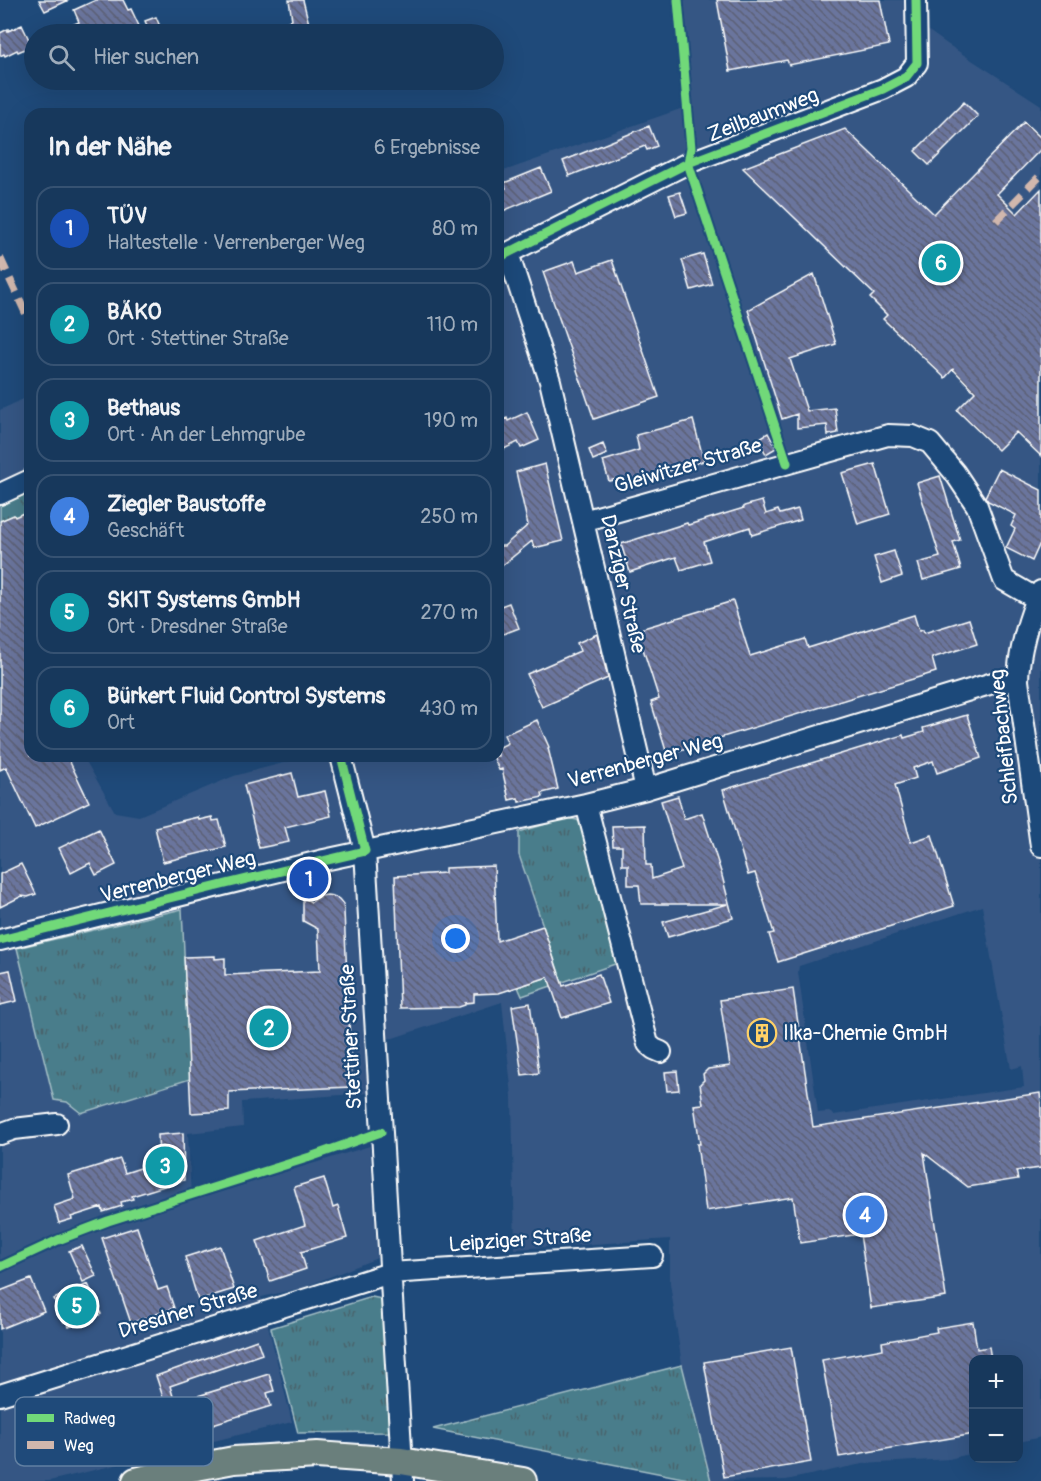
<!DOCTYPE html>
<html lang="de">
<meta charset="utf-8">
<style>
:root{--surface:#17385c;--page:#203f62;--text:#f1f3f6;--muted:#9eacbb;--line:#365272;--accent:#ffd166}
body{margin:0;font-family:Pangolin,sans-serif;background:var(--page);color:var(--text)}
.controls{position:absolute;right:18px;bottom:18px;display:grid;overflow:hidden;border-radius:12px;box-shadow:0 6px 24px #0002}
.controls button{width:54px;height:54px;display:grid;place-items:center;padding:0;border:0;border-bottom:2px solid var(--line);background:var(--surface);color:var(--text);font:30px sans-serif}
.you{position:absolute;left:456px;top:939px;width:21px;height:21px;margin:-15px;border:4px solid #fff;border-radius:50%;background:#1a73e8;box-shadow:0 0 0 9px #1a73e833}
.badge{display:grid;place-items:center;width:39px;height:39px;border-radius:50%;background:var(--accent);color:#fff;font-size:20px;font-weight:700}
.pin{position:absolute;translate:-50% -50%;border:3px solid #fff;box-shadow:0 2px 6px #0006}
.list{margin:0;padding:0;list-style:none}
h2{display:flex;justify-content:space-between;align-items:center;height:78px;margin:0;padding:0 24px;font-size:26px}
h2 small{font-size:20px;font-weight:400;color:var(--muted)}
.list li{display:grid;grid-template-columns:39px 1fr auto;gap:18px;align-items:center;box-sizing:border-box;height:84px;margin:0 12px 12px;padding:0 12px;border:2px solid var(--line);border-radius:18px}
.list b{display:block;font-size:22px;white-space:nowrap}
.list p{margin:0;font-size:20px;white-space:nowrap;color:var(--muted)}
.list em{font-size:20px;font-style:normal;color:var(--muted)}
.icon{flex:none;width:33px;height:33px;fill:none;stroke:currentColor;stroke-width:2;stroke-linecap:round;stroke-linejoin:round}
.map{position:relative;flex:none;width:1041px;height:1481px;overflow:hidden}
.search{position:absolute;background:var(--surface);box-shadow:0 6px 24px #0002;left:24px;top:24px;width:480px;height:66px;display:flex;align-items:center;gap:15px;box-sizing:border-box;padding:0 21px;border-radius:33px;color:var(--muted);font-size:22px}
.panel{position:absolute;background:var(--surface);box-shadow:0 6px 24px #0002;left:24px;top:108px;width:480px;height:654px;border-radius:18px}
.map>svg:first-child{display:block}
</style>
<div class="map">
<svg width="1041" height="1481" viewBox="0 0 1041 1481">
<defs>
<pattern id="grass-tufts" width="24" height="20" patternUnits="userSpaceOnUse" patternTransform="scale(1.5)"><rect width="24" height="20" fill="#487d8b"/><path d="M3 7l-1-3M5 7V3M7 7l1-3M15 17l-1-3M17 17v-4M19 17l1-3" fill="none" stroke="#4a646c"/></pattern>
<pattern id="building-back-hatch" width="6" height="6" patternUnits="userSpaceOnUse" patternTransform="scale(1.5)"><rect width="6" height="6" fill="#6a749d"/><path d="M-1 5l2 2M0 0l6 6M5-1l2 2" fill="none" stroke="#5b6074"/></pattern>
</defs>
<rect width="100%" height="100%" fill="#1f4a7a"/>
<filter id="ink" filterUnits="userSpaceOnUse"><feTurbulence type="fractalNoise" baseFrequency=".0167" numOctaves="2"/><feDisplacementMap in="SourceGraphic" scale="12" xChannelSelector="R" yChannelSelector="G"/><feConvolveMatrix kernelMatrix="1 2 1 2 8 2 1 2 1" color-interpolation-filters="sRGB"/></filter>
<g filter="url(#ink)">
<!-- built -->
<path fill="#365784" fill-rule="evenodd" d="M680,0h236v22l31,22 94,61v1332l-22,5 -1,-82h-44l-1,93 -24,6 -87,5 -76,16 -75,1 -29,-116 -12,-82v-44l-155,10 -3,-153 -10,-94 -109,36 -27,1 3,54 -127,9 1,25 -55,6 3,68 179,-55 7,112 -75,30 -41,9 31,125 -243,59h-49v-1071l30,-14v360h53l32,56 24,4 95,-40 76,-20h188v-583l188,-66zM519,832l99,131 -96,32 -4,-8 41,-14 -40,-118zM982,906l29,163 11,-3 2,21 -190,28 -5,-3 -11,1 -20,-141 1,-6zM190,1079l-109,34 -14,-11z"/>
<!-- grass -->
<path fill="url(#grass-tufts)" stroke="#a4bec5" stroke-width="1.5" d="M30,492v18l-15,7 -1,-2 -14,6v-15z
M567,818l10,2 8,7 33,136 -96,33 -4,-9 41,-14 -40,-118v-23z
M182,909l8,170 -109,34 -14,-11 -13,-2 -37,-152z
M372,1297l10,2 7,133 -91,1 -27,-105z
M682,1365l29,116h-13l-265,-52z"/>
<!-- building -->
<path fill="url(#building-back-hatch)" stroke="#fff" stroke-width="1.5" d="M39,0h30l-24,11z
M96,0h27l5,10 3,-1 9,19 -14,6h-74l27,-12 -5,-12z
M289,0h14l7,28 -21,5 -3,-11 6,-2z
M717,0h163l9,45 -100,20 -2,-5 -57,11z
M156,17l5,12 -11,4 -5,-12z
M22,25l10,21 -14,6 -1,-2 -12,6 -1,-2 -4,2v-23l8,-4v2z
M964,102l14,14 -49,49 -14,-14z
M1024,122l17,16v11l-44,45 20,20 24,-25v267l-25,-24 -18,18 -41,-40 18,-18 -22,-23 -8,9 -62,-59 4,-4 -17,-17 4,-4 -131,-126 102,-39 89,85z
M649,126l8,20 -10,4 -2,-4 -76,30 -6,-15z
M541,168l10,23 -53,22v-22l8,-3 -2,-5z
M680,192l7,21 -11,3 -7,-21z
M703,254l9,30 -21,6 -9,-30z
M612,260l47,137 -65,22 -51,-147 31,-11 4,11z
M814,274l22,70 -46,15 17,52 28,-3 3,25 -10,2 -1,-10 -30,3v-14l-15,5 -34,-109z
M527,412l12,28 -18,8 -3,-6 -20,10v-30l9,-4 1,3z
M693,420l11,41 -85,24 -2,-6 -8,2 -6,-20 36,-11 -3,-15z
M768,433l8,15 -10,6 -8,-15z
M603,444l4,10 -14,6 -4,-10z
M545,464l18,77 -29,7 -2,-7 -34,28v-23h6l24,-21 -12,-53z
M875,464l15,50 -32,10 -16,-51z
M999,469l42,21v51l-9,20 -26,-13 9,-19 -4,-3 5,-11 -28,-14 -3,-4z
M940,476l20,64 -7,2 8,27 -38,11 -5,-17 22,-6 -23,-74z
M762,501l4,13 12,-4 2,4 18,-5 3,11 -49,15 -2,-8 -46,15 6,19 -29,9 -5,-13 -46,15 -9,-28 66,-21 1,2 56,-17v-2z
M30,510v246h37l22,46 -54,26 -29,-61 -6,3v-249l14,-6 1,2z
M894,551l8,25 -20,7 -8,-26z
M733,601l17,55 55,-17 3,9 106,-33 5,16 4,-1 1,3 45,-14 8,25 -45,14 4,14 -269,82 -16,-52 8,-3 -22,-69z
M509,603l10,25 -21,8v-29z
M597,634l11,44 -66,29 -15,-33 53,-23 -3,-8z
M967,715l14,43 -44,15 -4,-12 -20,7 3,10 -21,7 16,57 21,-7 22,71 -176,56 -9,-28 5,-1 -19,-60 -7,2 -25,-85 180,-55 1,3 20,-6 -1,-4z
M537,720l12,27 -1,1 10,41 -16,4 1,4 -24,5 -1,-4 -9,2 -7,-31 -3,1 -6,-14h5v-8l10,-5 -4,-8z
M292,773l6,24 27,-6 6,25 -46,11 4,15 -30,6 -15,-63z
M678,796l6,23 18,-6 19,59 12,46 -65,19 -5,-15 65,-18h-87l-2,-19h-11v-20h-6v-19h-9l-1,-20 33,-1 1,40h5l1,14 30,-10 -21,-68z
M198,817l1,3 13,-3 1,4 6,-1 7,27 -63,15 -8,-35z
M99,829l17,36 -20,10 -6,-12 -19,10 -12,-25z
M21,864l15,30 -8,3 -6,-1 -22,11v-33z
M494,866l3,75 46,-15 20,60 36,-12 10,29 -47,15 -14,-41 -49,16 -25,1v8l-9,1v2l-6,2 -59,1 -5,-132 50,-3v-5z
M327,895l6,1 6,3 4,5 1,7 8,176 -123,5v19l-38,2 -7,-156 31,-1v3l10,-1v17l95,-4 -2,-42 -15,-8v-24l8,5 10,-6z
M10,970l7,31 -17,4v-33z
M793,989l20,138 227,-34 1,10v65l-25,3 2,8 -50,8 -44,-34 22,144 -75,11 -11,-74 -60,9 -7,-46 -87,14 -9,-67h3l-6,-39 9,-1 -3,-20 4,-4 -1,-6 5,-5 22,-3 -10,-66z
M530,1003l9,70 -17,2 -10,-69z
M677,1071l2,19 -12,1 -2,-19z
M183,1133l1,47 -52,16 1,3 -12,3 1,4 -19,6 -1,-5 -31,10 1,2 -13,4 -5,-17 21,-7 -7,-24 52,-16 5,14 34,-11 -1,-27z
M324,1178l9,30 5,-2 9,32 -46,14 5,17 -36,12 -13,-40 48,-16 -11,-38z
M137,1227l21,63 9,-3 7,21 -43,15 -29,-85z
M82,1246l14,30 -13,6 -14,-31z
M220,1246l14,43 -36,11 -13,-43z
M31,1279l13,32 -44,18v-38z
M88,1284l13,30 -32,13 -2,-6 -3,1 -10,-23z
M973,1322l4,27 12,-2 2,12h-17v75l-135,23 -17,-97 61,-11 -1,-7 55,-10 -1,-4z
M257,1340l5,14 -92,32 5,17 94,-29 5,17 -7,2 4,13 -97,30 -9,-30h1l-10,-30z
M791,1347l20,115 -87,15 -20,-115z"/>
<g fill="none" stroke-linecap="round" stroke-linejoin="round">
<!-- minor casing -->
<g stroke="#fff" stroke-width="24">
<path id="minor" d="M508,253l42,128 96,408
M498,258l190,-95 195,-74 23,-12 11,-14 -1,-63
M0,494l30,-14
M583,521l305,-86 25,1 17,7 25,30 22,33 27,74 33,19
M1041,591c-12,23 -23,64 -23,90l23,165
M341,756l24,95 38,630
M586,804l62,240 6,5 7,3
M0,940l324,-80 262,-56 60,-15 350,-107 22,-1
M0,1134l14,-5 43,-5
M0,1395l390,-122 262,-17"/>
</g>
<!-- major casing -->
<g stroke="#fff" stroke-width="30">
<path id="major" d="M136,1481l39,-10 59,-11 83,-5 84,6 122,20"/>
</g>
<!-- minor -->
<use href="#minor" stroke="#1f4a7a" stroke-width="20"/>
<!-- major -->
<use href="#major" stroke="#6b7f7c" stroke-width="26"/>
<!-- quiet -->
<path stroke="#d1b7ad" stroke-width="8" stroke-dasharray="15 8" stroke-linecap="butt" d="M996,221l45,-46
M0,258l30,64"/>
<!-- cycleway casing -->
<g stroke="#1f4a7a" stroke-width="13">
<path id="cycleway" d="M678,0l13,148 -3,15 99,300
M498,258l190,-95 195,-74 23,-12 11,-14 -1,-63
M0,940l226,-56 139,-33 -24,-95
M0,1267l58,-27 50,-19 202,-64 71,-25"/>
</g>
<!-- cycleway -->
<use href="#cycleway" stroke="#71d979" stroke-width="9"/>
</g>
</g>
<!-- icons -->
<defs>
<g id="building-ring" transform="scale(1.5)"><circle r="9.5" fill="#1f4a7a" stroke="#ffd166" stroke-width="1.5"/><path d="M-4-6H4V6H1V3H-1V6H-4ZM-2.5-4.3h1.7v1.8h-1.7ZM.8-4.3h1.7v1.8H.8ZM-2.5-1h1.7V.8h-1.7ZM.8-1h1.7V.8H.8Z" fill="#ffd166"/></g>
</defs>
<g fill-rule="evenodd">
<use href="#building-ring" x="762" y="1033"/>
</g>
<g text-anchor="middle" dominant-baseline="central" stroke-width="4.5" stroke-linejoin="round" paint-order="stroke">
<!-- street labels -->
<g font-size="21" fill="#fff" stroke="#1f4a7a">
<text transform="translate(763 115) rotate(-21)">Zeilbaumweg</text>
<text transform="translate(688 466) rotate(-16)">Gleiwitzer Straße</text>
<text transform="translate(623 584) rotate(77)">Danziger Straße</text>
<text transform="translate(1004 737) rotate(-96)">Schleifbachweg</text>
<text transform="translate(645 761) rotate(-15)">Verrenberger Weg</text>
<text transform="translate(178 877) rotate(-14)">Verrenberger Weg</text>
<text transform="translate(351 1037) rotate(-93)">Stettiner Straße</text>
<text transform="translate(520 1240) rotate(-4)">Leipziger Straße</text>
<text transform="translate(188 1311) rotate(-17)">Dresdner Straße</text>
</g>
<!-- poi labels -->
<g font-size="21" fill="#fff" stroke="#1f4a7a" text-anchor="start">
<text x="783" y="1033">Ilka-Chemie GmbH</text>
</g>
</g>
<!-- legend -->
<rect x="15" y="1397" width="198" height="69" rx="9" fill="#1f4a7a" stroke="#6280a2" stroke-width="1.5"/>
<rect x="27" y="1414" width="27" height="8" fill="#71d979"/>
<rect x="27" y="1441" width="27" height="8" fill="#d1b7ad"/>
<g font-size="16" fill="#fff">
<text x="64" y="1424">Radweg</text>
<text x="64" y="1451">Weg</text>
</g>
</svg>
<div class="controls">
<button>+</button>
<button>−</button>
</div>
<div class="you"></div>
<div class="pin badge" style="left:309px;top:879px;background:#1a4fb4">1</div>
<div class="pin badge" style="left:269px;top:1028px;background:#0f9aa8">2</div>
<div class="pin badge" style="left:165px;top:1166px;background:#0f9aa8">3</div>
<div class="pin badge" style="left:865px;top:1215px;background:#3f7fe0">4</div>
<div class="pin badge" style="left:77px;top:1306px;background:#0f9aa8">5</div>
<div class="pin badge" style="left:941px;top:263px;background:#0f9aa8">6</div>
<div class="search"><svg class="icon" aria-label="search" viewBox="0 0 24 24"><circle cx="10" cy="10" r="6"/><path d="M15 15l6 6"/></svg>Hier suchen</div>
<section class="panel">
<h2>In der Nähe<small>6 Ergebnisse</small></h2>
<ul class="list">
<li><span class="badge" style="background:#1a4fb4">1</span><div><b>TÜV</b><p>Haltestelle · Verrenberger Weg</p></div><em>80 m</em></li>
<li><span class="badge" style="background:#0f9aa8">2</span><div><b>BÄKO</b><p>Ort · Stettiner Straße</p></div><em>110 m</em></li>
<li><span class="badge" style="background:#0f9aa8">3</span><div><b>Bethaus</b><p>Ort · An der Lehmgrube</p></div><em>190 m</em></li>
<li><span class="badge" style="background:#3f7fe0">4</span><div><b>Ziegler Baustoffe</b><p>Geschäft</p></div><em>250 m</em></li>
<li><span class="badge" style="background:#0f9aa8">5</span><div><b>SKIT Systems GmbH</b><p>Ort · Dresdner Straße</p></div><em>270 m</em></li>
<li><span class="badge" style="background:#0f9aa8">6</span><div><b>Bürkert Fluid Control Systems</b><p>Ort</p></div><em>430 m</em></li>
</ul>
</section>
</div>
